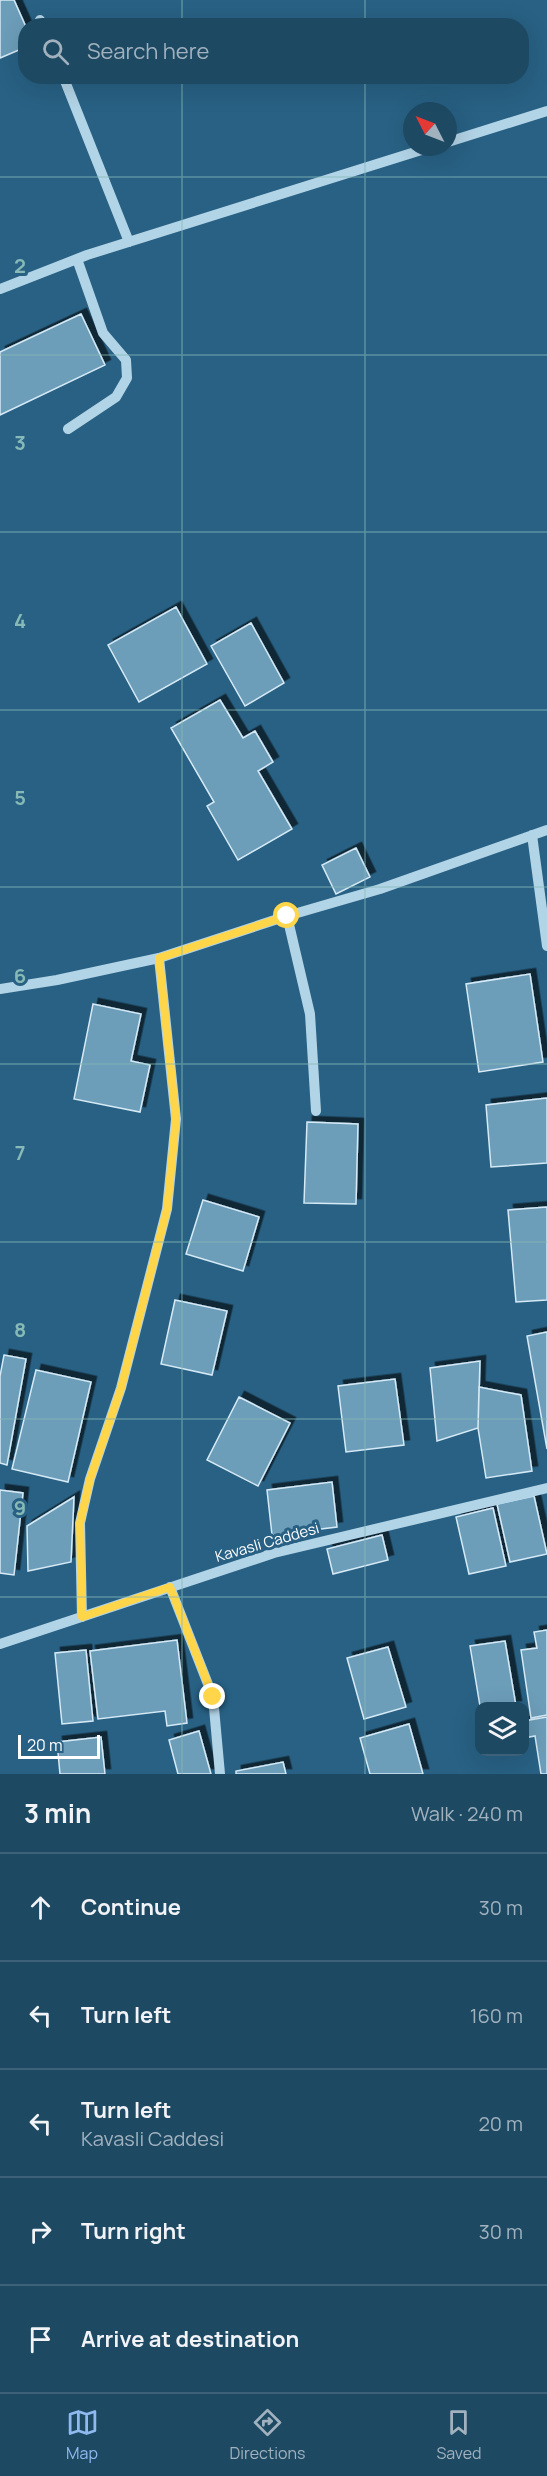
<!DOCTYPE html>
<meta charset="utf-8">
<style>
:root{--surface:#1e4963;--page:#2b536c;--text:#f1f3f6;--muted:#a1b2be;--line:#3c6178;--accent:#90b9f0}
body{margin:0;font-family:Manrope,sans-serif;background:var(--page);color:var(--text)}
.controls{position:absolute;right:18px;bottom:18px;display:grid;overflow:hidden;border-radius:12px;box-shadow:0 6px 24px #0002}
.controls button{width:54px;height:54px;display:grid;place-items:center;padding:0;border:0;border-bottom:2px solid var(--line);background:var(--surface);color:var(--text);font:30px sans-serif}
.compass{position:absolute;left:403px;top:102px;width:54px;height:54px;border-radius:50%;background:var(--surface);box-shadow:0 6px 24px #0002;rotate:312deg}
.scale{position:absolute;left:18px;bottom:15px;width:82px;box-sizing:border-box;padding-left:6px;border:3px solid #fff;border-top:0;font-size:16px;line-height:21px;white-space:nowrap;color:#fff;-webkit-text-stroke:4px #286184;paint-order:stroke}
.stop{position:absolute;width:18px;height:18px;margin:-14px;border:4px solid #ffd54a;border-radius:50%;background:#fff}
.stop.end{background:#ffd54a;border-color:#fff;box-shadow:0 2px 6px #0008}
.list{margin:0;padding:0;list-style:none}
h2{display:flex;justify-content:space-between;align-items:center;height:78px;margin:0;padding:0 24px;font-size:26px}
h2 small{font-size:20px;font-weight:400;color:var(--muted)}
.list li{display:grid;grid-template-columns:39px 1fr auto;gap:18px;align-items:center;box-sizing:border-box;height:108px;padding:0 24px;border-top:2px solid var(--line)}
.list b{display:block;font-size:22px;white-space:nowrap}
.list p{margin:0;font-size:20px;white-space:nowrap;color:var(--muted)}
.list em{font-size:20px;font-style:normal;color:var(--muted)}
.icon{flex:none;width:33px;height:33px;fill:none;stroke:currentColor;stroke-width:2;stroke-linecap:round;stroke-linejoin:round}
.map{position:relative;flex:none;width:547px;height:1774px;overflow:hidden}
.search{position:absolute;background:var(--surface);box-shadow:0 6px 24px #0002;left:18px;right:18px;top:18px;height:66px;display:flex;align-items:center;gap:15px;box-sizing:border-box;padding:0 21px;border-radius:24px;color:var(--muted);font-size:22px}
.sheet{height:618px;background:var(--surface)}
nav{display:flex;justify-content:space-around;align-items:center;box-sizing:border-box;height:84px;border-top:2px solid var(--line);background:var(--surface);font-size:16px;color:var(--muted)}
nav a{display:grid;justify-items:center;gap:3px}
nav .on{color:var(--accent)}
.map>svg:first-child{display:block}
</style>
<div class="map">
<svg width="547" height="1774" viewBox="0 0 547 1774">
<defs>
<filter id="shadow"><feDropShadow dx="5.5" dy="-5.5" stdDeviation="0" flood-color="#0009"/></filter>
</defs>
<rect width="100%" height="100%" fill="#286184"/>
<!-- building -->
<path fill="#6c9db9" stroke="#d5eaf6" stroke-width="1.5" filter="url(#shadow)" d="M0,0h14l12,27v20l-26,11z
M81,314l24,51 -105,50v-63z
M176,607l31,57 -68,38 -31,-57z
M251,623l33,60 -39,23 -34,-60z
M220,700l23,38 12,-7 18,31 -15,9 34,58 -54,31 -31,-54 7,-4 -43,-74z
M356,848l14,29 -34,17 -14,-29z
M530,974l13,88 -64,10 -13,-88z
M93,1004l48,10 -10,47 19,4 -10,47 -66,-13z
M547,1098v65l-56,4 -5,-62z
M307,1122l51,2 -2,80 -52,-1z
M203,1200l56,17 -16,54 -57,-17z
M547,1207v93l-31,2 -8,-92z
M175,1300l52,11 -15,64 -51,-11z
M547,1332v117l-20,-113z
M4,1355l22,4 -19,106 -7,-2v-87z
M480,1361l-2,67 -41,13 -7,-73z
M36,1370l55,12 -23,100 -56,-13z
M395,1379l9,66 -58,7 -8,-66z
M479,1387l42,8 11,76 -46,7 -8,-50z
M239,1397l51,26 -32,63 -51,-26z
M332,1482l5,45 -65,8 -5,-45z
M0,1490l23,3 -9,82 -14,-2z
M534,1496l13,58 -37,8 -13,-58z
M74,1497l-3,65 -43,9 -1,-45z
M493,1508l13,58 -37,8 -13,-57z
M382,1535l6,25 -55,14 -6,-25z
M547,1630v85l-16,3 -10,-68 16,-2 -3,-16z
M177,1640l10,83 -20,3 -2,-15 -67,8 -8,-68z
M505,1641l11,65h-36l-10,-60z
M388,1647l18,60 -42,12 -17,-61z
M86,1650l7,71 -31,3 -7,-71z
M547,1717v57h-6l-6,-38 -11,2v-17z
M409,1724l14,50h-53l-10,-36z
M199,1731l12,43h-33l-9,-34z
M101,1737l4,37h-45l-3,-32z
M283,1762l3,12h-50v-3z"/>
<g fill="none" stroke-linecap="round" stroke-linejoin="round">
<!-- minor -->
<path stroke="#b2d4e7" stroke-width="10" d="M40,20l3,6
M63,76l66,166
M448,142l99,-31
M0,289l87,-34 344,-108
M68,429l48,-32 11,-19 -1,-18 -23,-27 -26,-74
M532,835l15,111
M287,916l23,98 6,97
M0,989l57,-9 102,-22 128,-42 93,-27 167,-59
M170,1587l43,110 7,77
M82,1617l-2,-94 10,-44 31,-91 46,-179 9,-90 -17,-161
M0,1644l274,-91 273,-65"/>
</g>
<g fill="none" stroke-linecap="round" stroke-linejoin="round">
<!-- route -->
<path stroke="#ffd54a" stroke-width="8" d="M213,1697l-43,-110 -88,30 -2,-94 10,-44 31,-91 46,-179 9,-90 -17,-161 128,-42"/>
</g>
<!-- grid -->
<path fill="none" stroke="#87bab6" stroke-width="1.5" stroke-opacity="0.55" d="M182,0v26M365,0v26M182,76v1698M365,76v1698M0,177h547M0,355h547M0,532h547M0,710h547M0,887h547M0,1064h547M0,1242h547M0,1419h547M0,1597h547"/>
<g text-anchor="middle" dominant-baseline="central" stroke-width="6" stroke-linejoin="round" paint-order="stroke">
<!-- street labels -->
<g font-size="15" fill="#fff" stroke="#286184">
<text transform="translate(267 1542) rotate(-16)">Kavasli Caddesi</text>
</g>
</g>
<g font-size="20" text-anchor="middle" font-weight="bold" fill="#87bab6" stroke="#286184" stroke-width="6" stroke-linejoin="round" paint-order="stroke">
<text x="20" y="273">2</text>
<text x="20" y="450">3</text>
<text x="20" y="628">4</text>
<text x="20" y="805">5</text>
<text x="20" y="983">6</text>
<text x="20" y="1160">7</text>
<text x="20" y="1337">8</text>
<text x="20" y="1515">9</text>
</g>
</svg>
<div class="controls">
<button><svg class="icon" aria-label="layers" viewBox="0 0 24 24"><path d="M12 4l9 5-9 5-9-5zM3 14l9 5 9-5"/></svg></button>
</div>
<svg class="compass" viewBox="-18 -18 36 36"><path d="M0-13l5 13h-10z" fill="#e53935"/><path d="M0 13l5-13h-10z" fill="#a1b2be"/></svg>
<div class="scale">20 m</div>
<div class="stop" style="left:287px;top:916px"></div>
<div class="stop end" style="left:213px;top:1697px"></div>
<div class="search"><svg class="icon" aria-label="search" viewBox="0 0 24 24"><circle cx="10" cy="10" r="6"/><path d="M15 15l6 6"/></svg>Search here</div>
</div>
<section class="sheet">
<h2>3 min<small>Walk · 240 m</small></h2>
<ul class="list">
<li><svg class="icon" aria-label="ahead" viewBox="0 0 24 24"><path d="M12 20V5M6 11l6-6 6 6"/></svg><div><b>Continue</b></div><em>30 m</em></li>
<li><svg class="icon" aria-label="left" viewBox="0 0 24 24"><path d="M17 20v-9H6M10 6l-5 5 5 5"/></svg><div><b>Turn left</b></div><em>160 m</em></li>
<li><svg class="icon" aria-label="left" viewBox="0 0 24 24"><path d="M17 20v-9H6M10 6l-5 5 5 5"/></svg><div><b>Turn left</b><p>Kavasli Caddesi</p></div><em>20 m</em></li>
<li><svg class="icon" aria-label="right" viewBox="0 0 24 24"><path d="M7 20v-9h11M14 6l5 5-5 5"/></svg><div><b>Turn right</b></div><em>30 m</em></li>
<li><svg class="icon" aria-label="arrive" viewBox="0 0 24 24"><path d="M6 21V4h12l-3 4 3 4H6"/></svg><div><b>Arrive at destination</b></div></li>
</ul>
</section>
<nav>
<a class="on"><svg class="icon" aria-label="map" viewBox="0 0 24 24"><path d="M3 6l6-2 6 2 6-2v14l-6 2-6-2-6 2zM9 4v14M15 6v14"/></svg>Map</a>
<a><svg class="icon" aria-label="directions" viewBox="0 0 24 24"><path d="M12 3l9 9-9 9-9-9zM9 14v-3h6M13 9l2 2-2 2"/></svg>Directions</a>
<a><svg class="icon" aria-label="saved" viewBox="0 0 24 24"><path d="M7 4h10v16l-5-4-5 4z"/></svg>Saved</a>
</nav>
